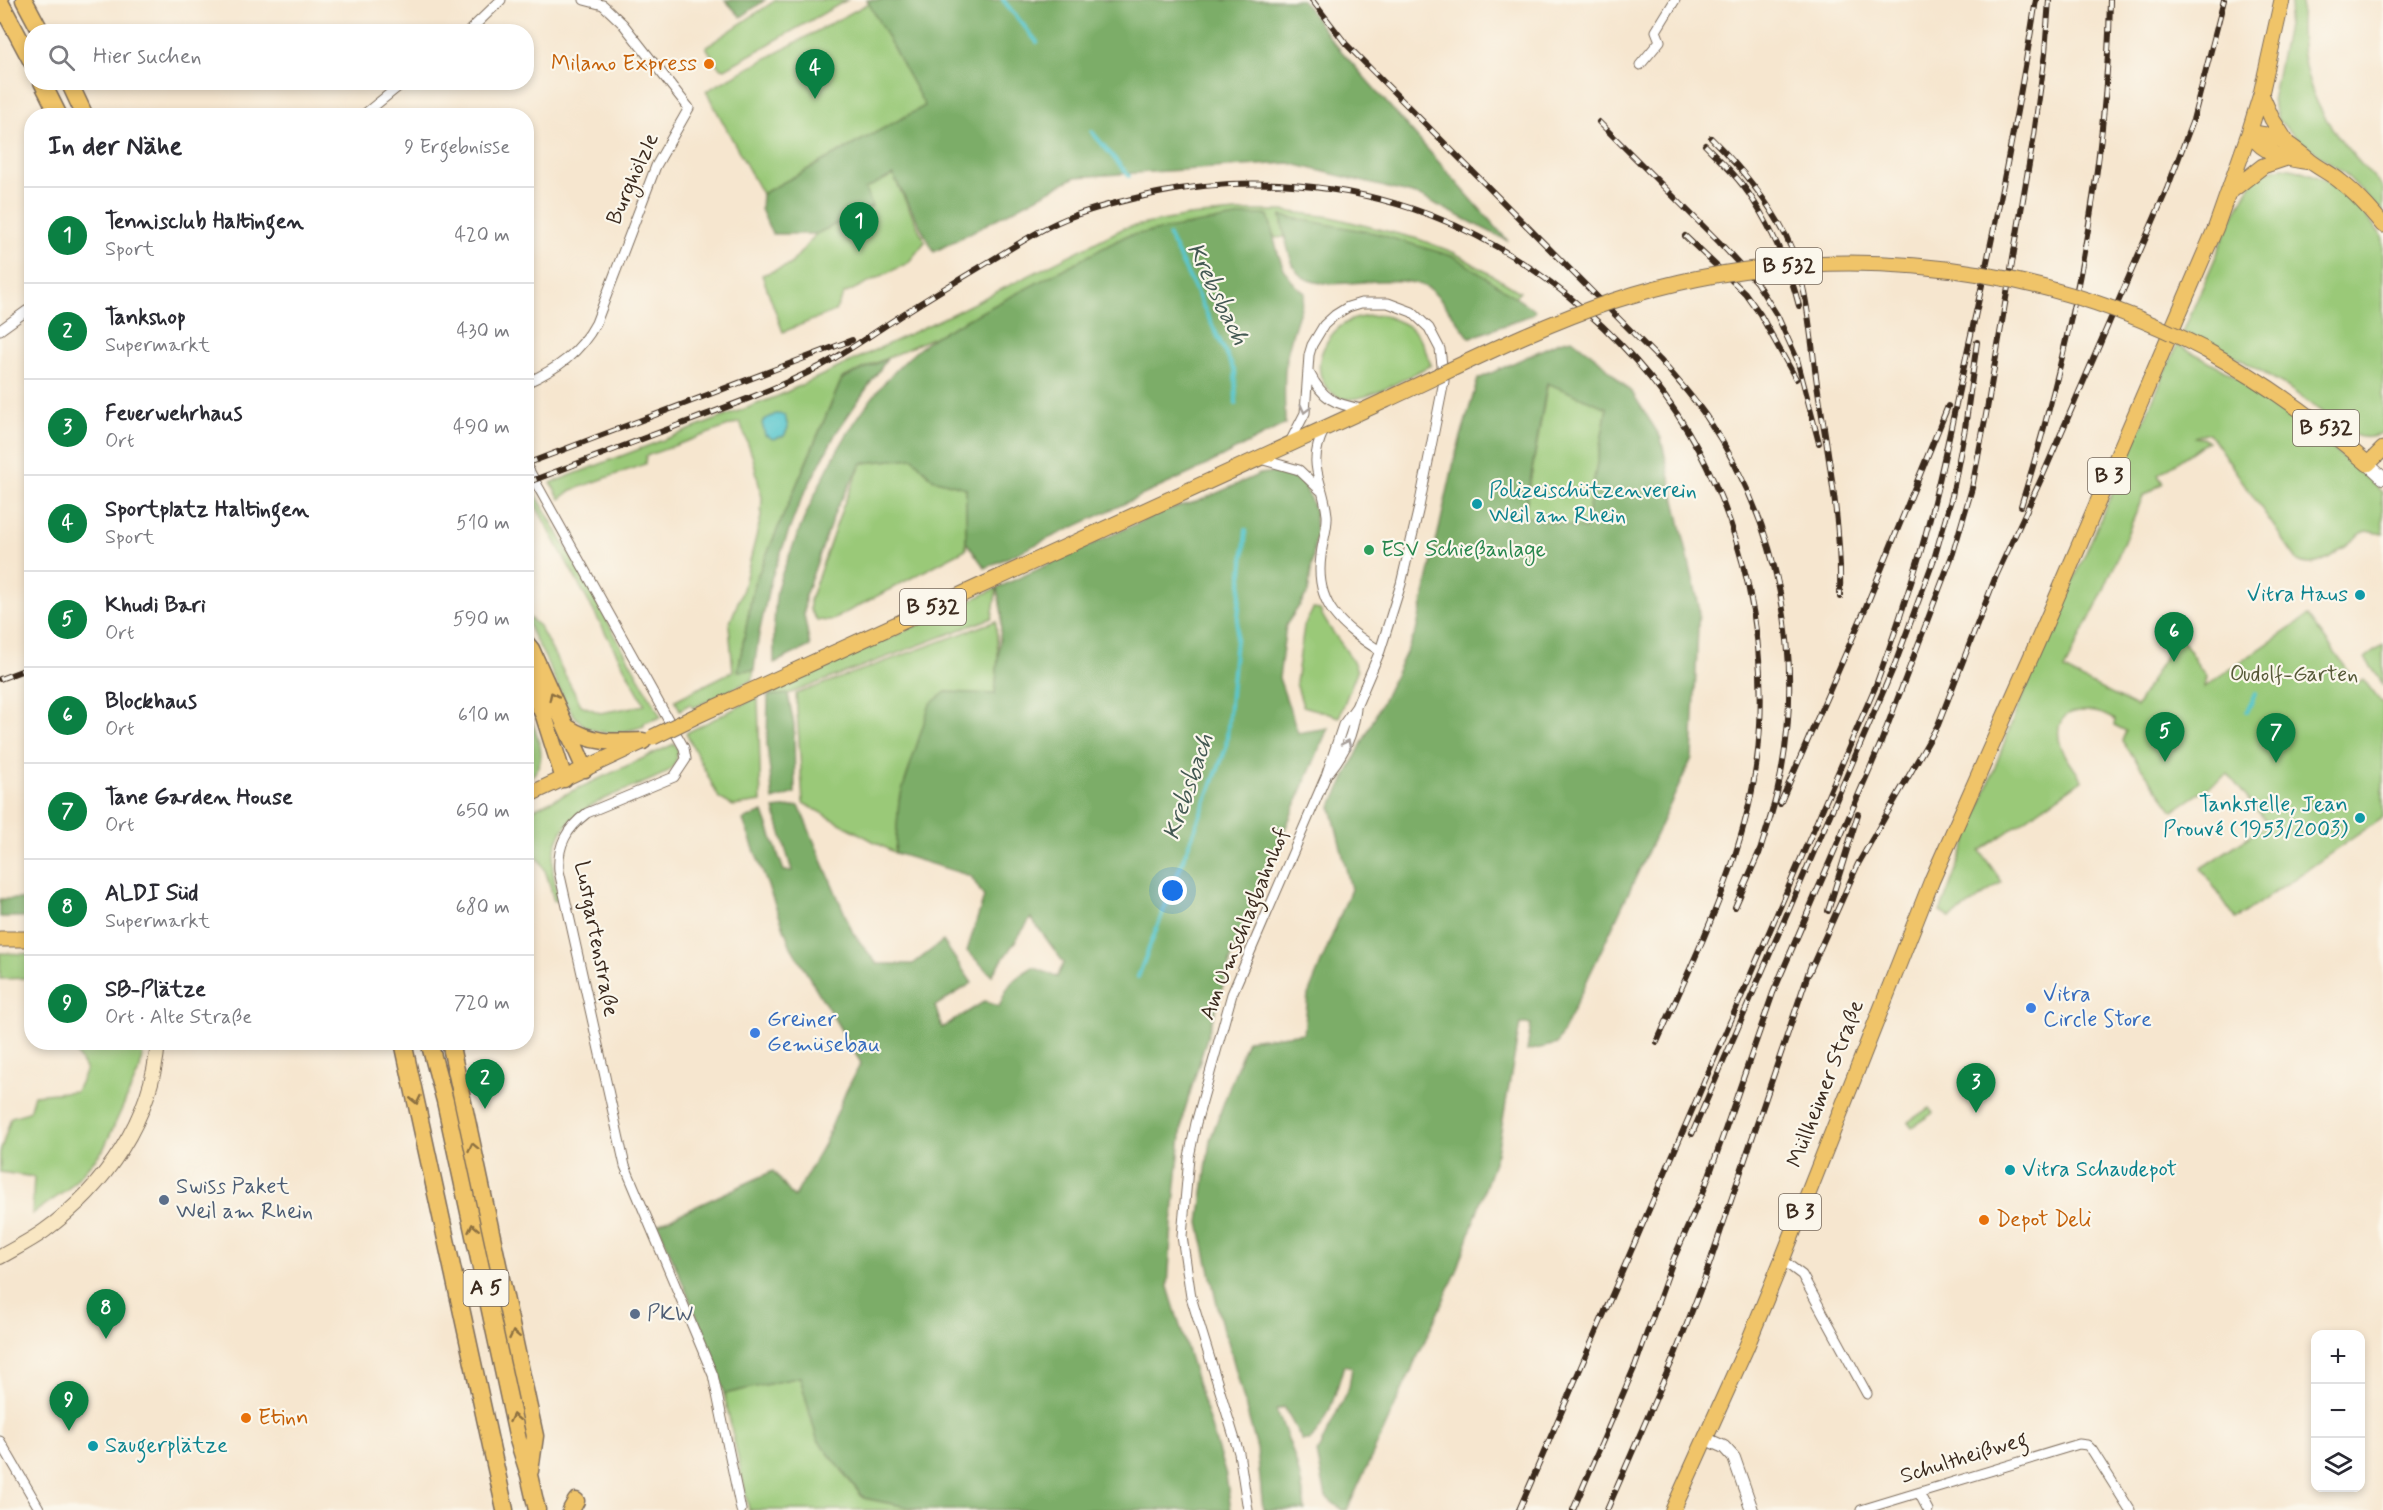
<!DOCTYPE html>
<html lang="de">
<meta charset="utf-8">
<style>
:root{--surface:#fff;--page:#f7f7f7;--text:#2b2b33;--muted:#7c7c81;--line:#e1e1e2;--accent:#0b8043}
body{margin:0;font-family:Mynerve,sans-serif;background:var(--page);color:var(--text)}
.controls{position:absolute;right:18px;bottom:18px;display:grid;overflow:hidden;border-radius:12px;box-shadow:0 3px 9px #0003}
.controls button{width:54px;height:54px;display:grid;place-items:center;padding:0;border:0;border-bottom:2px solid var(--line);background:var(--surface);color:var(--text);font:30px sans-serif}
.you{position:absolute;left:1173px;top:891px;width:21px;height:21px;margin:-15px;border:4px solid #fff;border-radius:50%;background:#1a73e8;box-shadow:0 0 0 9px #1a73e833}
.badge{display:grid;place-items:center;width:39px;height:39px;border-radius:50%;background:var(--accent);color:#fff;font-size:20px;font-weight:700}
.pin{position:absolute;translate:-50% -50px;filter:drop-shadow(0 2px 3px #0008)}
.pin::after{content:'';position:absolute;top:32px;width:21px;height:18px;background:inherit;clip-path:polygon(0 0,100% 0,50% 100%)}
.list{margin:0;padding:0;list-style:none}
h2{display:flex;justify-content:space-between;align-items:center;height:78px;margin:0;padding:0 24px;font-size:26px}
h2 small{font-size:20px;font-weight:400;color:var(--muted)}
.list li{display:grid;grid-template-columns:39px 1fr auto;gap:18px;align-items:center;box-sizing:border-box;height:96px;padding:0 24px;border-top:2px solid var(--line)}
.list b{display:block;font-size:22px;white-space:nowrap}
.list p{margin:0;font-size:20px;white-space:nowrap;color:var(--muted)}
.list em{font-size:20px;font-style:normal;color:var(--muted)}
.icon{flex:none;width:33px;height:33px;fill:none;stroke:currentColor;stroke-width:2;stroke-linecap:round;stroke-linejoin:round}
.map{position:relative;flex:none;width:2383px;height:1510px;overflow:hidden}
.search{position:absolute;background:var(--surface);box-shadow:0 3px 9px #0003;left:24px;top:24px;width:510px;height:66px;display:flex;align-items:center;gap:15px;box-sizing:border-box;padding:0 21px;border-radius:24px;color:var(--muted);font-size:22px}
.panel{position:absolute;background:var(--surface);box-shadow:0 3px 9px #0003;left:24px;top:108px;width:510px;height:942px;border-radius:24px}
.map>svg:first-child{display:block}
</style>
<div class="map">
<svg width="2383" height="1510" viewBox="0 0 2383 1510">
<rect width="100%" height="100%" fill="#fbf7ec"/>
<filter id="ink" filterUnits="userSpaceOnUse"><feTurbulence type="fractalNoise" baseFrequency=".0167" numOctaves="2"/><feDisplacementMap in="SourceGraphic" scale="12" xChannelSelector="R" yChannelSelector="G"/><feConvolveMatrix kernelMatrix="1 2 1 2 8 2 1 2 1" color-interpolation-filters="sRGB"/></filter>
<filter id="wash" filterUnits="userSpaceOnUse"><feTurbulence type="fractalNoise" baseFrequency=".008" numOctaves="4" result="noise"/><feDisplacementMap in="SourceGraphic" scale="24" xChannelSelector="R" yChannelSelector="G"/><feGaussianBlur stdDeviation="1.35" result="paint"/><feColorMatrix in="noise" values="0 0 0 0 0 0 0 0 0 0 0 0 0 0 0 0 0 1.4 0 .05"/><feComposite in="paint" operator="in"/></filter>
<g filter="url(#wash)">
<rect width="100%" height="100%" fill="#f6e6cf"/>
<!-- green -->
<path fill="#9ac978" stroke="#6a7a4b" stroke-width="1.5" d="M776,0h71l-122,69 -6,-2 -13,-20z
M2292,0h10c-7,90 23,126 81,188v25l-39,-40 -47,-35 -19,-18 -6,-19z
M869,3l56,103 -163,88 -56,-103z
M2283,167c43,4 75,38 100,70v195c-10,6 -18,7 -29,3l-71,-51 -45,-26 -55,-26 50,-115 15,-28 8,-11 13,-8z
M893,175l32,67 -17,21 -64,31 -9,17 -52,21 -21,-57 28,-10 26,-31 56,-27 -8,-18z
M1250,211h33l48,6 87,22 37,14 65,39 -6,6 -59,-41 -174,-40 4,20 -10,1 -7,-22 -142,20 -190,100 -94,42 -88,206 -16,86h16l-2,10 -59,28 -3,-4 -10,6 -5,-10 58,-29 -4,-46 14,-36 18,-72 1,-19 -9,-40 -13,-36 -94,34 -1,8 -73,26 -12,9 -9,-16 227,-87 176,-83 170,-85 64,-12z
M1381,315c34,10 38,17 50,50 -23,11 -56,33 -81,34 -11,1 -18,-5 -24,-12 -16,-23 0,-54 23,-66 11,-5 21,-5 32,-6z
M2177,345c77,35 143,91 205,147l1,42 -16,-3 -5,2c-17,12 -43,40 -64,28l-89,-128 -15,4 8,1 6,3 -50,34 5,8 -20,13 -40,96 -39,78 72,37 42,-73 28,43 -2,10 104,-71 49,67 6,-4 20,26v112l-147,102 -35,-51 67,-44 -40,-50 -55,37 -51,-70 4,-10 -12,-6 1,-5c-20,-13 -61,-16 -56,18 2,15 15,29 23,42l-102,71 22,31 -52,36 -10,-6 77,-203z
M1548,382l59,26 -22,122 -61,-14z
M913,458l20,21 33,9v61l-136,72 -13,-1 -7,-10v-10l33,-94 19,-43z
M533,489l128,228 -17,6v3c-67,23 -74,-15 -98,-66 -6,-14 -19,-31 -20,-45l13,11 42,79 19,8 45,-8 -112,-204 -6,3v-13z
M997,588l-5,30 -204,76 -20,2 5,-4z
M1313,609l7,1c9,23 28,36 37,61l-18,46 -36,-11 -7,-23 8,-57z
M996,621l2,35 -3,39 -49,-3 -47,108 -4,53 -92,-50 -7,-109z
M2383,645v39l-18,-26z
M758,697l3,105 -28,4 -14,-8 -33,-65z
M526,709c10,23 27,53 1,71z
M674,744l4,6c-1,4 -1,10 -3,13 -4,9 -18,14 -27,18 -42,18 -97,30 -95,87 0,10 4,21 6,32l-5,1c-5,-17 -9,-44 -27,-51v-38z
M0,953l31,1v24l-31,1z
M70,1043h74l-4,26 -37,81 -36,40 -35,24 2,-37 -34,-5v-19l11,-36 18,-5 5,-17 42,-4 10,-21z
M1929,1108l4,5 -21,14 -4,-5z
M800,1377l17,62 46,59 59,12h-173l-25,-116z"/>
<!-- forest -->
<path fill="#7bad68" stroke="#5b6c43" stroke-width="1.5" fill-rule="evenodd" d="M725,0h40l-24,17z
M867,0h435l27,37 179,204 -88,-45 -131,-33 -214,14 -141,75 -41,-77 -28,14 7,17 -56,28h-44l-11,-25 1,-15 163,-88z
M1248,215h20c9,31 10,59 37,78 -4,17 -11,33 -15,50 -8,26 -5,54 -5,81l-92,48 -208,96 -19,-26v-54l-33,-9 -20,-21 -51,5 -26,46 -31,87 -1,19 6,31 -36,17c0,-25 -1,-49 3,-74 3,-14 11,-29 16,-43 29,-75 75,-164 143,-210l190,-100z
M1281,216l94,17 80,24 81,54 -5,4 -61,23c-9,-11 -32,-45 -42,-50 -36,-20 -108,10 -130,-15 -9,-10 -14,-42 -17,-57z
M1572,339l26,20 35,35 28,44 38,168 -7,152 -135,286 -30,7 4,-27h-11l-23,129 -40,118 -110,239h-5l-16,-13 -9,-44 32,-66 3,-20 -8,-2c-8,26 -14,55 -34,75h-8l-18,-33 -8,3c15,33 26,64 29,100h-42l-6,-61 -29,-108 -5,-10 -24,-108 11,-83 37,-100 57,-7 4,-38 43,-106 -20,-82 85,-175 39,-175 23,-78 81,-37zM1547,383l60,25 -22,121 -61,-13z
M887,359l-51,74 -37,71 -28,75 -12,55 -5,36 -16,1 16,-87 88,-205z
M1283,471l21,13 11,27 1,24 -8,58 -22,32 -7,53 19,55 30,-5 -95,224 -50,164 -11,108 -4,63 58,189 5,34h-309l-58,-12 -47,-59 -17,-62 -76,17 -9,-34 -57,-136 115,-53 21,27 31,-56 21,-51 15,-28 -70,-116 -48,-127 20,-8 21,59h8l-18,-62 25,-3 54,127 24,31h36l30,-23 29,42 -37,23 7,22 43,-27 14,6c9,-23 12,-27 34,-40l24,10 7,-14 -33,-45 -39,57 -25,-24 17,-54 -13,-21 -76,-23 4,-53 31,-96 16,-12 49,2 7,-80 -5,-26 169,-78 33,-9 61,-27z
M788,694l6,31 1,68 -22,7 -6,-55 1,-49z
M0,899h31v18h-31z"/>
<!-- water -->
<path fill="#5ac7ce" stroke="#4a7876" stroke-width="1.5" d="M776,414l9,1 3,13 -4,8 -11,3 -8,-4 -3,-12 2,-3z"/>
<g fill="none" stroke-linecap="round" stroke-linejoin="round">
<!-- stream -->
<path stroke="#5ac7ce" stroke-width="4" d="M1003,0l34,42
M1092,132l37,44
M1169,236l66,136 1,32
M2247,712l8,-18
M1138,977l88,-229 20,-218"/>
</g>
</g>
<g filter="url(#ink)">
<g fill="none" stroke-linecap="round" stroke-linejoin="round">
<!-- minor casing -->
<g stroke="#7c6c5c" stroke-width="11">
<path id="minor" d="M468,32l33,-32
M1640,65l20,-24 -4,-10 19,-31
M362,116l42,-34
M0,330l32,-23
M1310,374c13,25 24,30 52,35
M526,383c31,-14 54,-30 70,-60l60,-157 33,-58 -66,-84 -20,-19 -19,-5
M1324,430c-18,37 -1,49 3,85 1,13 -5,27 -6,41 -7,50 22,71 59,95
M1260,459l39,11 21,20
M526,465l158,283 2,11 -12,18 -87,36c-20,15 -30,32 -28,58l66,295 88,209 28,135
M1329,772c16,-20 24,-37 27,-63
M1782,1260l20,15 65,119
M0,1441l40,69
M1919,1493l9,17
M1248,1510l-9,-57 -48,-156 -9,-61 7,-79 7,-34 36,-129 94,-218 17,-51 13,-18 24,-56 21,-67 18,-77 25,-126 -4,-32 -11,-21 -17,-16 -24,-9h-27l-13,4 -13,8 -11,10 -12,20 -3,10 -4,58 -16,31
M1861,1510l218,-66 8,1 5,5 38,60"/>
</g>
<!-- tertiary casing -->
<g stroke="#7c6c5c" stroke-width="14">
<path id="tertiary" d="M2368,464l15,14
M1706,1439l18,8 10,11 18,52"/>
</g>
<!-- secondary casing -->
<g stroke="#7c6c5c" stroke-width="16">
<path id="secondary" d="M0,1257c14,-8 30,-16 44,-26 61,-44 108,-112 114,-189"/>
</g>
<!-- primary casing -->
<g stroke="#7c6c5c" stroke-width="17">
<path id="primary" d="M2261,94l11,25 14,22
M2249,133c30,1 40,11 61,28 10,8 22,13 31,21 16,12 29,27 42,43
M2249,133c16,22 37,26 62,29
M2231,191l32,-25 24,-8
M2204,349c60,33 113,70 164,115l15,-15
M694,717l690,-316
M526,796l116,-54
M0,939h32
M1673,1510l73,-162 36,-88 150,-380 106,-239 178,-414 33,-94 12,-39 21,-94"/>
</g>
<!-- motorway casing -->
<g stroke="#7c6c5c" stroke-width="19">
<path id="motorway" d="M24,0l17,32
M0,2l32,60
M42,82l17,34
M69,82l16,34
M526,643l5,6 54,120
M526,676l18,40 20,63
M568,728c24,16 47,14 75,13
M403,1042l102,468
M429,1042l16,59 73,339 11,35 8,35
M450,1042l85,394 -5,35
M571,1510l5,-9"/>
</g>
<!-- minor -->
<use href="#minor" stroke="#fff" stroke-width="9"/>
<!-- tertiary -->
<use href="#tertiary" stroke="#fff" stroke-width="12"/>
<!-- secondary -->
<use href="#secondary" stroke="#f9e7c3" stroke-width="14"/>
<!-- primary -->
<use href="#primary" stroke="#f0c469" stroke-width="15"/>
<!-- motorway -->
<use href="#motorway" stroke="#f0c469" stroke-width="16"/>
<!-- rail casing -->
<g stroke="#3b2a1e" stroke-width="6">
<path id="rail" d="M1312,0l34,44 314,316c16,18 32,36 46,56 75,111 101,246 71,377 -5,21 -12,41 -18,61
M1599,122l120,120 37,40 21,33 20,44 22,84
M1711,138c30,30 56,61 75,98 22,46 24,99 31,148 11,71 25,141 23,213
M1705,145c17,17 35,34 48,55 20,31 37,70 46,106
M1685,236l60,57 15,21 36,65
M526,464l326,-124
M526,483c56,-21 111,-42 166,-63 43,-16 86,-32 127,-53 26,-14 50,-31 75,-47 33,-22 67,-41 101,-62 25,-15 50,-32 78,-42 27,-10 57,-17 85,-23 89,-18 187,-10 272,22 108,41 215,134 269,236 44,84 66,180 61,275 -5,113 -58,215 -103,316
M2021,506c51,-164 86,-333 89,-506
M0,679l32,-12
M1780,804l83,-190 85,-208
M1735,907l26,-59
M1828,911l30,-97
M1809,973l49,-109 80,-139 58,-149 47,-101 124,-286 26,-69 31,-120
M1692,1134l203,-470 39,-105 18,-63 13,-68 12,-86
M1519,1510l357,-825c17,-46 32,-91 46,-138 21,-72 34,-148 51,-221 24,-108 46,-217 63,-326
M1573,1510l62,-144 39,-108 30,-68 69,-197 107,-248 73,-192 19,-65 14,-73 48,-280 11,-82 4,-53
M1607,1510l69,-158 28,-72 107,-315"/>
</g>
<!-- rail -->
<use href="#rail" stroke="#fbf7ec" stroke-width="4" stroke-dasharray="11" stroke-linecap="butt"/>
<!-- primary-bridge casing -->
<g stroke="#7c6c5c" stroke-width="17" stroke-linecap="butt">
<path id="primary-bridge" d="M1384,401c76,-35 151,-74 229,-100 194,-64 411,-46 591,48
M653,737l41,-20"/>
</g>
<!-- primary-bridge -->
<use href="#primary-bridge" stroke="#f0c469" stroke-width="15"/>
</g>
<!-- one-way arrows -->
<defs><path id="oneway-chevron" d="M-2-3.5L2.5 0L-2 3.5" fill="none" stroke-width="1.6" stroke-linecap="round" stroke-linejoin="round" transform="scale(1.5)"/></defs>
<g stroke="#a79f9a">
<use href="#oneway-chevron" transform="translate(1305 409) rotate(104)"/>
<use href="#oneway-chevron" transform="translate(1347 744) rotate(-65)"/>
</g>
<g stroke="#8c6f40">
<use href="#oneway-chevron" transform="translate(553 696) rotate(-115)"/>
<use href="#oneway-chevron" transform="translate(416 1100) rotate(77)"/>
<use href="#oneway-chevron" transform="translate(473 1147) rotate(-102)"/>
<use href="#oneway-chevron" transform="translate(473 1228) rotate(-102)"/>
<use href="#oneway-chevron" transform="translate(514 1335) rotate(-102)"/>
<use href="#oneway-chevron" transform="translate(514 1418) rotate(-102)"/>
</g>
</g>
<!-- markers -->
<g fill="#e8710a" stroke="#fbf7ec" stroke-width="2">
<circle cx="709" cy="64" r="6"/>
<circle cx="1984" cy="1220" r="6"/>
<circle cx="246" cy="1418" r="6"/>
</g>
<g fill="#0f9aa8" stroke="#fbf7ec" stroke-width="2">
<circle cx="1477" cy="504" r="6"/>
<circle cx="2360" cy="595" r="6"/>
<circle cx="2360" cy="818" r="6"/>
<circle cx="2010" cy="1170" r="6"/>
<circle cx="93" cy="1446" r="6"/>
</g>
<circle fill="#2e9e5b" stroke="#fbf7ec" stroke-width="2" cx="1369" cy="550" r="6"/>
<g fill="#3f7fe0" stroke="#fbf7ec" stroke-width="2">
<circle cx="2031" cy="1008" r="6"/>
<circle cx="755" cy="1033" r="6"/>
</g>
<g fill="#5c6f8a" stroke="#fbf7ec" stroke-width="2">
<circle cx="164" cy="1200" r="6"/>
<circle cx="635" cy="1314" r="6"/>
</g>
<g text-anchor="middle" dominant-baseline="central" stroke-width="4.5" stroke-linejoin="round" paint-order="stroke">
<!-- shield labels -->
<g fill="#fbf7ec" stroke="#75685c" stroke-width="1.5">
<rect x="1756" y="248" width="66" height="36" rx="4.5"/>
<rect x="2293" y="410" width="66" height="36" rx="4.5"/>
<rect x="2088" y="458" width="42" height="36" rx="4.5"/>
<rect x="900" y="589" width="66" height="36" rx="4.5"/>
<rect x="1779" y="1194" width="42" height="36" rx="4.5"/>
<rect x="463.5" y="1270" width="45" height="36" rx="4.5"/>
</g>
<g font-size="21" font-weight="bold" fill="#3b2a1e">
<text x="1789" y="266">B 532</text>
<text x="2326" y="428">B 532</text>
<text x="2109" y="476">B 3</text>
<text x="933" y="607">B 532</text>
<text x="1800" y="1212">B 3</text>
<text x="486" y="1288">A 5</text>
</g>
<!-- food labels -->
<g font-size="22" fill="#c56008" stroke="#fbf7ec" text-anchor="start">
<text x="697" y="64" text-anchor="end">Milano Express</text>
<text x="1996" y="1220">Depot Deli</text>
<text x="258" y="1418">Etinn</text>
</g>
<!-- street labels -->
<g font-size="22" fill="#3b2a1e" stroke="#fbf7ec">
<text transform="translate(633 179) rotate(-66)">Burghölzle</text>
<text transform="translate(1245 924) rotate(-68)">Am Umschlagbahnhof</text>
<text transform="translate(596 939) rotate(79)">Lustgartenstraße</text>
<text transform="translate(1826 1084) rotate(-69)">Müllheimer Straße</text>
<text transform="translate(1964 1458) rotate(-17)">Schultheißweg</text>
</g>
<!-- culture labels -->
<g font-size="22" fill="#0d838f" stroke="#fbf7ec" text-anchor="start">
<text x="1489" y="491">Polizeischützenverein<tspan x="1489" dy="25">Weil am Rhein</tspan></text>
<text x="2348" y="595" text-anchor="end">Vitra Haus</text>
<text x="2348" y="805" text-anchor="end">Tankstelle, Jean<tspan x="2348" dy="25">Prouvé (1953/2003)</tspan></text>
<text x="2022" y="1170">Vitra Schaudepot</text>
<text x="105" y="1446">Saugerplätze</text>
</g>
<!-- leisure labels -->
<g font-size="22" fill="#27864d" stroke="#fbf7ec" text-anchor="start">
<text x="1381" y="550">ESV Schießanlage</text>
</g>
<!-- park labels -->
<g font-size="22" fill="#585a39" stroke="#fbf7ec">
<text x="2294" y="675">Oudolf-Garten</text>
</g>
<!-- shop labels -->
<g font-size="22" fill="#366cbe" stroke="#fbf7ec" text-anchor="start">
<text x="2043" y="995">Vitra<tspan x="2043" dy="25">Circle Store</tspan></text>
<text x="767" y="1020">Greiner<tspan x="767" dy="25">Gemüsebau</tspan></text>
</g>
<!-- service labels -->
<g font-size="22" fill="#4e5e75" stroke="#fbf7ec" text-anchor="start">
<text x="176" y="1187">Swiss Paket<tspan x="176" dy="25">Weil am Rhein</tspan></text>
<text x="647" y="1314">PKW</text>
</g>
<!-- water labels -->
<g font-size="24" font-style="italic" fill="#445953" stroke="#fbf7ec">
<text transform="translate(1217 294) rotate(64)">Krebsbach</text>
<text transform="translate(1189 787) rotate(-71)">Krebsbach</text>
</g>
</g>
</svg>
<div class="controls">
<button>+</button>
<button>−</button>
<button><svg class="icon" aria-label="layers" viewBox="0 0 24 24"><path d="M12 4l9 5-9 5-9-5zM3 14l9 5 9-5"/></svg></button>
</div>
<div class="you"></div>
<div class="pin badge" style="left:859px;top:252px">1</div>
<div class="pin badge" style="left:485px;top:1109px">2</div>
<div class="pin badge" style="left:1976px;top:1113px">3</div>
<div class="pin badge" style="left:815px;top:99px">4</div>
<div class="pin badge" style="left:2165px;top:762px">5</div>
<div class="pin badge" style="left:2174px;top:662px">6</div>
<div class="pin badge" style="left:2276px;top:763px">7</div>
<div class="pin badge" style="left:106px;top:1339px">8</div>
<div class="pin badge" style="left:69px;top:1431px">9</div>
<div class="search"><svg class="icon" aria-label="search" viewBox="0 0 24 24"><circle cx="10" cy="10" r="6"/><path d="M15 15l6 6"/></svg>Hier suchen</div>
<section class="panel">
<h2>In der Nähe<small>9 Ergebnisse</small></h2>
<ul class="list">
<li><span class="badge">1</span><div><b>Tennisclub Haltingen</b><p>Sport</p></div><em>420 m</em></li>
<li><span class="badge">2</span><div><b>Tankshop</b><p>Supermarkt</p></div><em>430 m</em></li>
<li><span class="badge">3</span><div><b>Feuerwehrhaus</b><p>Ort</p></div><em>490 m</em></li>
<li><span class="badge">4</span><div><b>Sportplatz Haltingen</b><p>Sport</p></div><em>510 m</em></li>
<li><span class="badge">5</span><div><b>Khudi Bari</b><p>Ort</p></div><em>590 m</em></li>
<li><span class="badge">6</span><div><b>Blockhaus</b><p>Ort</p></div><em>610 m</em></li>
<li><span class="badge">7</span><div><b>Tane Garden House</b><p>Ort</p></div><em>650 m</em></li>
<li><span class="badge">8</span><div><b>ALDI Süd</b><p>Supermarkt</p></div><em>680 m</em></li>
<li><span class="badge">9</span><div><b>SB-Plätze</b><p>Ort · Alte Straße</p></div><em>720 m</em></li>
</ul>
</section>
</div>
